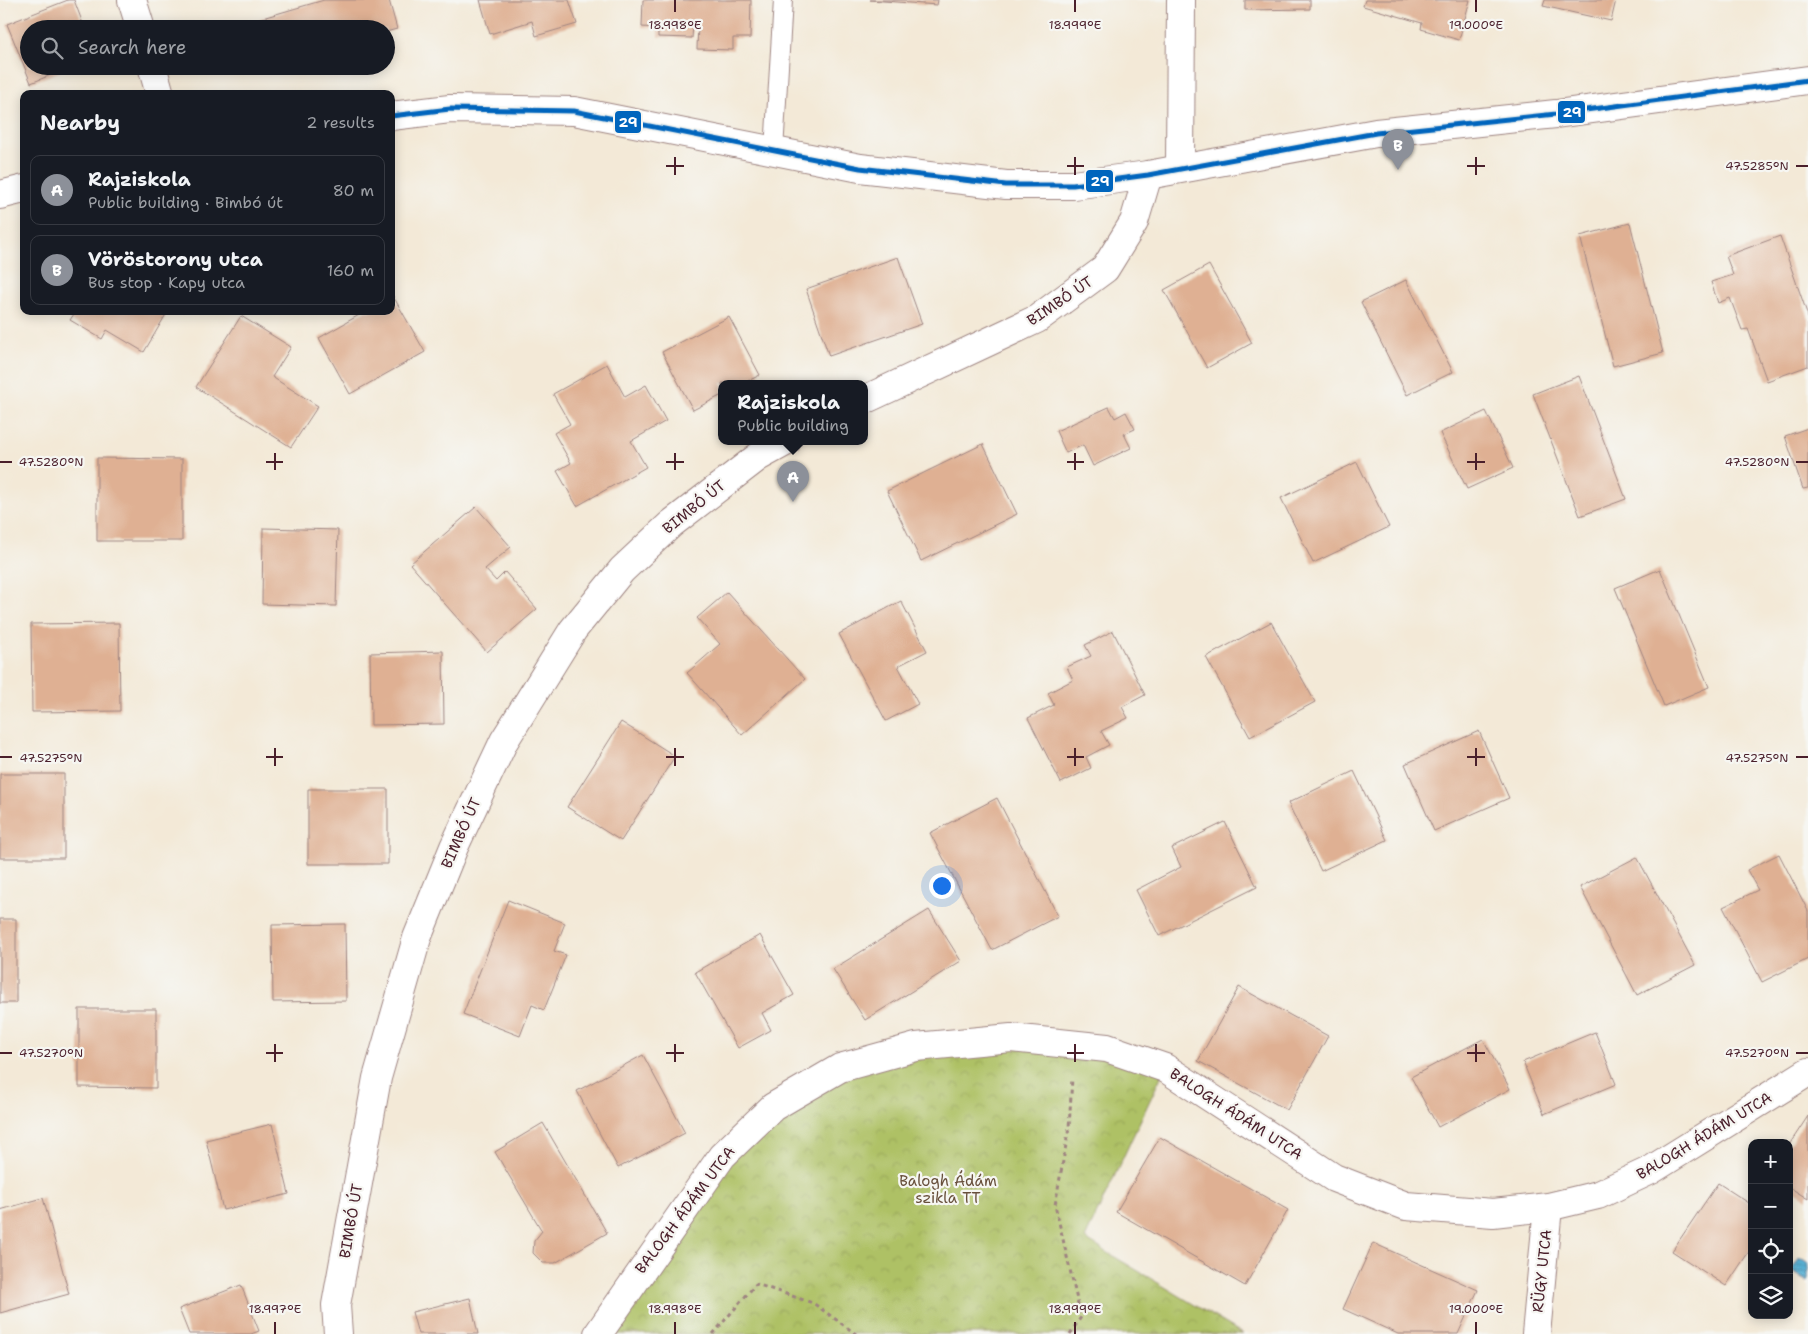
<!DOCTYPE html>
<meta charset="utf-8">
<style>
:root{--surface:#171b24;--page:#20242c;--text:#f1f3f6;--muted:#9ea1a6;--line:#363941;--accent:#8c9099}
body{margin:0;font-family:"Shantell Sans",sans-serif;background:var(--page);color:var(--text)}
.controls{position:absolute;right:15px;bottom:15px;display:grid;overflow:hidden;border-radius:10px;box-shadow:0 2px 12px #0003}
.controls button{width:45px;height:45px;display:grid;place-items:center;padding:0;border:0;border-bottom:1px solid var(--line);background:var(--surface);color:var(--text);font:25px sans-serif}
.you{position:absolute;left:941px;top:885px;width:18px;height:18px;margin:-12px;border:4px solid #fff;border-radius:50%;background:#1a73e8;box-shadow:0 0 0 8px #1a73e833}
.badge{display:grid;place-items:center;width:32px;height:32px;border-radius:50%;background:var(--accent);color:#fff;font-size:16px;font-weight:700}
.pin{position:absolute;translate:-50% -41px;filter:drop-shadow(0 1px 2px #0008)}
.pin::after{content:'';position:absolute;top:26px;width:18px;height:15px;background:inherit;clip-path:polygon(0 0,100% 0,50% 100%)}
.popup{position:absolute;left:718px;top:380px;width:150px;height:65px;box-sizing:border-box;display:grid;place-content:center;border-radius:10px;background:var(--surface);filter:drop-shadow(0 1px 4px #0005);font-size:16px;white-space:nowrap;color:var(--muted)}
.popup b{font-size:19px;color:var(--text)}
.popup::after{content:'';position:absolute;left:50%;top:100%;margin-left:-10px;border:10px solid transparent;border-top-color:var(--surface)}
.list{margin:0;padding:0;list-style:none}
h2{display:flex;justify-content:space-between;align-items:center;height:65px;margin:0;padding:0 20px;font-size:21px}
h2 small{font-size:16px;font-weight:400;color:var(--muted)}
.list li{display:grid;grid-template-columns:32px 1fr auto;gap:15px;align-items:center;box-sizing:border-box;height:70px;margin:0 10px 10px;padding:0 10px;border:1px solid var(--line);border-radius:10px}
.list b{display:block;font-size:19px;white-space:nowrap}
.list p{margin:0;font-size:16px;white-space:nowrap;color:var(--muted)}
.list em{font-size:16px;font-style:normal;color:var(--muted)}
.icon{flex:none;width:28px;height:28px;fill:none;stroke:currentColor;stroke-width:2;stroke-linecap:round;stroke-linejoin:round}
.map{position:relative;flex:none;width:1808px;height:1334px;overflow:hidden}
.search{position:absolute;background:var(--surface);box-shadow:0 2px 12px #0003;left:20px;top:20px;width:375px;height:55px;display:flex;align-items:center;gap:12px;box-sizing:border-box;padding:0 18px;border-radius:28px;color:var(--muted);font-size:19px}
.panel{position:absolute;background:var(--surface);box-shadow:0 2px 12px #0003;left:20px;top:90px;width:375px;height:225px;border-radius:10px}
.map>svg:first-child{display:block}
</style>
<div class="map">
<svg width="1808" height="1334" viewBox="0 0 1808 1334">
<defs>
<pattern id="park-crowns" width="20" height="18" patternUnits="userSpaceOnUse" patternTransform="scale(1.25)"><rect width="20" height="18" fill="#aec165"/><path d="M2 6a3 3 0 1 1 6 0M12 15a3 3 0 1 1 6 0" fill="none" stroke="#97a558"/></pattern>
<pattern id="water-rules" width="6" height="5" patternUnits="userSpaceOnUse" patternTransform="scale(1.25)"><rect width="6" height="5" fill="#59b2d6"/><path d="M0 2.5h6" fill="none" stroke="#4c90ae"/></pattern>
</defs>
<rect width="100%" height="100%" fill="#f6f6f2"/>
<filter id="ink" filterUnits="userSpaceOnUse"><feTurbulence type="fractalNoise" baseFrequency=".02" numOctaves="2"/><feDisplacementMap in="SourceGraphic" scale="10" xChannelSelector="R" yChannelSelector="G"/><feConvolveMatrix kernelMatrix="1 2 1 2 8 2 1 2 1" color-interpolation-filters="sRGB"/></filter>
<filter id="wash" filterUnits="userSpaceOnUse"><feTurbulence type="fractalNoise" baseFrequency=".0096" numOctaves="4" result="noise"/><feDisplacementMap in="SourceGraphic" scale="20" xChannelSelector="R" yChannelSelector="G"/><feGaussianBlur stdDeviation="1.12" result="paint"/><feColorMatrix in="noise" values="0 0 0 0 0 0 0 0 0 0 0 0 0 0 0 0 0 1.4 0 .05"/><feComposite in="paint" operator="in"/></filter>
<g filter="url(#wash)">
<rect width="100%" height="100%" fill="#f3e9d7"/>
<!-- park -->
<path fill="url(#park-crowns)" stroke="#7c7048" d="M1011,1038l154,30 -80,171 158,95h-645l124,-178 118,-88z"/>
<!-- water -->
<path fill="url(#water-rules)" stroke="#526880" d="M1800,1257l8,5v20l-17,-11z"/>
<g id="blocks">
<!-- building -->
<path fill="#dfb093" d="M68,0h6l11,29h-56v37h44l-42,17 -24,-59z
M324,0h65l8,29 -11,3v-3h-124l-3,-10z
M480,0h89l8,24 -41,12 -4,-15 -42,13z
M643,0h108l-1,38h-17v12l-36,-1 1,-24h-5l-1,13 -34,-1v-9l-16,-1z
M870,0h68l-1,5z
M1245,0h65v9l-65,1z
M1365,0h105l-11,40 -38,-11 1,-6 -59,-17z
M1545,0h71l-5,21 -68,-15z
M1630,223l33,130 -50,13 -33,-130z
M1780,236l28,80v50l-41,15 -19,-52 -6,1 -12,-32 -12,5 -7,-21 22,-7 -7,-19z
M898,257l24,67 -93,32 -23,-67z
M1209,265l43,78 -45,25 -43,-78z
M1406,280l47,92 -46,23 -46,-93z
M393,296l32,56 -75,42 -31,-56 47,-27h25z
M76,311h92l-24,41 -37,-22 -5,9 -32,-19z
M241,316l50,31 -19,30 46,29 -27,41 -95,-60z
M729,317l31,58 -16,8h-22v12l-29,15 -31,-58z
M607,364l18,33 21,-12 20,36 -35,20 15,26 -69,39 -20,-35 14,-8 -17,-30 16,-9 -17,-30z
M1579,376l47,123 -46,17 -47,-122z
M1109,407l6,11 11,-6 9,17 -11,5 7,14 -38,18 -10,-21 -17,8 -10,-22z
M1486,411l27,57 -46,21 -27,-56z
M1808,428v60l-5,1 -18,-53z
M983,444l34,70 -96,47 -34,-70z
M97,458l85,1v82h-85z
M1357,462l32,65 -76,36 -32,-65z
M476,507l35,40 -26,22 11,12 9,-9 32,37 -50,43 -77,-88z
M263,528l75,2 -2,76 -74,-2z
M1660,569l49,118 -45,19 -49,-118z
M727,592l78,87 -63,56 -55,-62 33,-29 -23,-26z
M901,601l26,50 -29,15 20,38 -32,17 -47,-87z
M1271,622l44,80 -65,35 -44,-80z
M119,623l1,88 -88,1 -1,-88z
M1113,631l32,64 -23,12 6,11 -27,13 8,14 -23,12 5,11 -30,15 -33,-65 26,-13 -6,-12 25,-13 -6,-13 24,-11 -6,-11z
M443,651l1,73 -73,1 -1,-72z
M621,722l54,34 -54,85 -54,-34z
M1479,731l30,67 -75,33 -29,-67z
M1354,771l33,69 -66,31 -33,-68z
M0,774h64v84h-64z
M308,789h80v75h-80z
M997,798l61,118 -66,34 -62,-117z
M1225,822l32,65 -98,49 -23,-46 45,-23 -9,-19z
M1779,854l29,57v48l-46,23 -39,-75 35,-17 -11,-20z
M1637,857l58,108 -58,30 -57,-108z
M508,900l57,23 -11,28 12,4 -22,55 -12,-5 -12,31 -57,-22z
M929,910l32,51 -96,59 -32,-51z
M0,919h16v84h-16z
M345,924l1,77 -73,1 -1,-77z
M760,935l34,60 -32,18 9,17 -33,18 -43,-76z
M1239,987l89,49 -41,74 -89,-49z
M79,1009h77v79l-77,-1z
M1595,1032l21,52 -72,30 -21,-52z
M1483,1039l27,50 -72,38 -27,-50z
M643,1055l42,78 -67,35 -41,-77z
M1808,1116v83l-19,-12v-42z
M543,1123l64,110 -52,30h-12l-10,-10 1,-12 8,-10 -47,-79z
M272,1124l17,70 -66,16 -17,-70z
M1160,1137l128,73 -43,76 -129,-74z
M1718,1183l34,22v42l-26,39 -54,-35z
M43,1198l26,96 -69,19v-103z
M1373,1243l105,47 -20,44h-60l-55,-25z
M241,1285l18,46 -8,3h-62l-10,-25z
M470,1298l8,36h-60l-6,-22z"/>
</g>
</g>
<g filter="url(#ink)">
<use href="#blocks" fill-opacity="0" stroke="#9e8481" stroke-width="1"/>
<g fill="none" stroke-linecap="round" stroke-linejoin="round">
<!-- service casing -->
<g stroke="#9e8481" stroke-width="20">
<path id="service" d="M774,151l9,-151"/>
</g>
<!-- minor casing -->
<g stroke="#9e8481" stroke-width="30">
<path id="minor" d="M132,0l9,29
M152,66l8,28
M1180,168l1,-168
M864,400l173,-81 68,-50 29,-47 14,-47
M338,1334l-2,-29 41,-227 40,-140 37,-91 50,-106 69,-111 49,-60 49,-46 87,-67 29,-16
M598,1334l124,-178 51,-49 67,-39 76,-21 95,-9 96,10 58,20 169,110 72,28 87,7 55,-6 50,-12 53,-25 157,-98
M1536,1334l12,-127"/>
</g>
<!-- tertiary casing -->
<g stroke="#9e8481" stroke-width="30">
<path id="tertiary" d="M391,116l59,-7 124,2 286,57 146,17h67l75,-10 228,-42 180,-19 252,-34
M0,195l24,-6"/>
</g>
<!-- path -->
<path stroke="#9e8481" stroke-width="3" stroke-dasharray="4 4" stroke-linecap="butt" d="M713,1334l43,-50 57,19 43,31
M1070,1334l11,-17 -26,-112 14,-77 3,-50"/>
<!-- service -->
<use href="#service" stroke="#fff" stroke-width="18"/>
<!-- minor -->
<use href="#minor" stroke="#fff" stroke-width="28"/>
<!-- tertiary -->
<use href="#tertiary" stroke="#fff" stroke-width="28"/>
<!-- bus-1 casing -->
<g stroke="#f6f6f2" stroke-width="9">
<path id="bus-1" d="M391,116l59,-7 124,2 286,57 146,17h67l75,-10 228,-42 180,-19 252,-34"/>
</g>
<!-- bus-1 -->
<use href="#bus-1" stroke="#0065bd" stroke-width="5"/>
</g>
</g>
<!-- ticks -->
<path fill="none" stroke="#4a1f2b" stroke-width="2" d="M675,0v12M1075,0v12M1476,0v12M675,157v18M1075,157v18M1476,157v18M666,166h18M1067,166h17M1467,166h18M1796,166h12M275,453v17M675,453v17M1075,453v17M1476,453v17M0,462h12M266,462h17M666,462h18M1067,462h17M1467,462h18M1796,462h12M275,748v18M675,748v18M1075,748v18M1476,748v18M0,757h12M266,757h17M666,757h18M1067,757h17M1467,757h18M1796,757h12M275,1044v18M675,1044v18M1075,1044v18M1476,1044v18M0,1053h12M266,1053h17M666,1053h18M1067,1053h17M1467,1053h18M1796,1053h12M275,1322v12M675,1322v12M1075,1322v12M1476,1322v12"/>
<g text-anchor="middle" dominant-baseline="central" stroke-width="4.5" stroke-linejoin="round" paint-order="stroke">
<!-- street labels -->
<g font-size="15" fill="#4a1f2b" stroke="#f6f6f2">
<text transform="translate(1060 301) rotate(-34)">BIMBÓ ÚT</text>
<text transform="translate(694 507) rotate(-39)">BIMBÓ ÚT</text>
<text transform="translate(461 833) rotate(-66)">BIMBÓ ÚT</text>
<text transform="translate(1236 1114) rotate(33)">BALOGH ÁDÁM UTCA</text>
<text transform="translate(1704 1136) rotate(-31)">BALOGH ÁDÁM UTCA</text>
<text transform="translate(685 1210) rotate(-53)">BALOGH ÁDÁM UTCA</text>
<text transform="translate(351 1221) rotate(-80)">BIMBÓ ÚT</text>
<text transform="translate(1542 1271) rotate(-84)">RÜGY UTCA</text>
</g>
<!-- park labels -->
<g font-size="15" fill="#68503c" stroke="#f6f6f2">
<text x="948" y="1181">Balogh Ádám<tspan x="948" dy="17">szikla TT</tspan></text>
</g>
</g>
<g font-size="12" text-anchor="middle" fill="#4a1f2b" stroke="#f6f6f2" stroke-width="4.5" stroke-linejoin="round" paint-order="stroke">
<text x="675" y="29">18.998°E</text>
<text x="1075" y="29">18.999°E</text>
<text x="1476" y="29">19.000°E</text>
<text x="1757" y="170">47.5285°N</text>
<text x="51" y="466">47.5280°N</text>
<text x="1757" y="466">47.5280°N</text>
<text x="51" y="762">47.5275°N</text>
<text x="1757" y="762">47.5275°N</text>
<text x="51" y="1057">47.5270°N</text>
<text x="1757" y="1057">47.5270°N</text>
<text x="275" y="1313">18.997°E</text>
<text x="675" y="1313">18.998°E</text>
<text x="1075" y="1313">18.999°E</text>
<text x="1476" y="1313">19.000°E</text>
</g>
<g stroke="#f6f6f2" stroke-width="2">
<rect x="1557" y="100" width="29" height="24" rx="5" fill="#0065bd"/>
<rect x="614" y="110" width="28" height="24" rx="5" fill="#0065bd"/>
<rect x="1085" y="169" width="29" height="24" rx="5" fill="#0065bd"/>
</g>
<g font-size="14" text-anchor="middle" font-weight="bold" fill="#fff">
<text x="1572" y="117">29</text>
<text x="628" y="127">29</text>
<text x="1100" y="186">29</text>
</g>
</svg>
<div class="controls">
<button>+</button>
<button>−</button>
<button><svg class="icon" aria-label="locate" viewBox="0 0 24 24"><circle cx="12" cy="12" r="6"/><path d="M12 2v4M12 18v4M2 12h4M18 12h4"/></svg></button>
<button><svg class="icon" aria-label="layers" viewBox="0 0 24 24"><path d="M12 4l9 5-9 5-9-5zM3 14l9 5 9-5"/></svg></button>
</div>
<div class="you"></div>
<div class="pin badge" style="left:793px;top:502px">A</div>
<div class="popup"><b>Rajziskola</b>Public building</div>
<div class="pin badge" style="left:1398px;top:170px">B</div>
<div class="search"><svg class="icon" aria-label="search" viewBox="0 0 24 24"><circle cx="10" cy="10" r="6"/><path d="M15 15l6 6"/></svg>Search here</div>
<section class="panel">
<h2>Nearby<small>2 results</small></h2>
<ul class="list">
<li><span class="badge">A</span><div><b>Rajziskola</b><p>Public building · Bimbó út</p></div><em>80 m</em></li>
<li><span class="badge">B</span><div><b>Vöröstorony utca</b><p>Bus stop · Kapy utca</p></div><em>160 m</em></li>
</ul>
</section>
</div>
